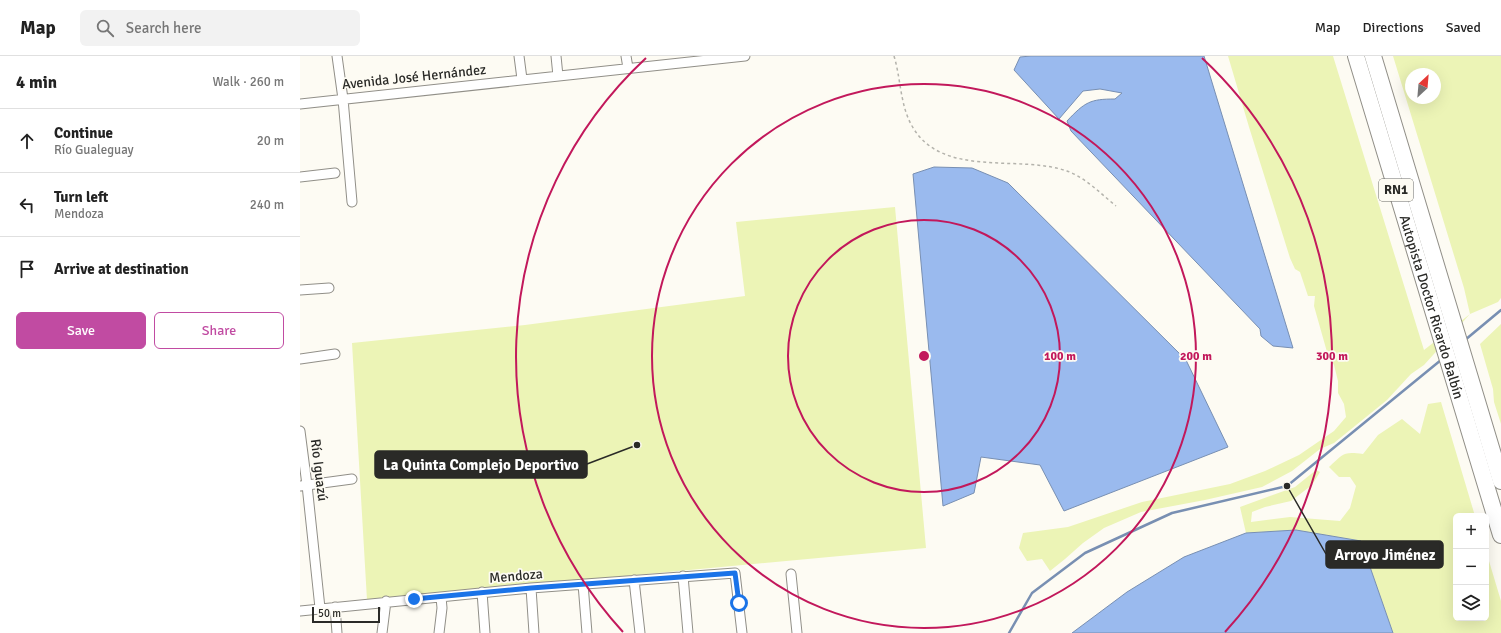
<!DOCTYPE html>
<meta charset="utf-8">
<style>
:root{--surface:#fff;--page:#f2f2f2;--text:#222;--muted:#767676;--line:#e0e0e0;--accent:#c14ba2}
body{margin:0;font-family:Signika,sans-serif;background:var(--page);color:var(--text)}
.controls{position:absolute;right:12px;bottom:12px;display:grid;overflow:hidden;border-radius:6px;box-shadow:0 4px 16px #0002}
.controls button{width:36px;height:36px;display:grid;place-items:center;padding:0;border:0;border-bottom:1px solid var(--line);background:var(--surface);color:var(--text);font:20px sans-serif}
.compass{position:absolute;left:1105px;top:12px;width:36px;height:36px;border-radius:50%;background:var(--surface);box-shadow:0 4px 16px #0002;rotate:26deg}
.scale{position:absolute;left:12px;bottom:10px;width:68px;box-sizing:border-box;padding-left:4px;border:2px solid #2a2a27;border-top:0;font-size:11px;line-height:14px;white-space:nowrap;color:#2a2a27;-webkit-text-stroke:3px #fdfbf3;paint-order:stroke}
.stop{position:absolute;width:12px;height:12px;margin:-9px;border:3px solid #1a73e8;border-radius:50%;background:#fff}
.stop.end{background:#1a73e8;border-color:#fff;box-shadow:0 1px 4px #0008}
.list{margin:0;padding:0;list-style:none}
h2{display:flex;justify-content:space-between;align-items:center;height:52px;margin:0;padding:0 16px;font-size:17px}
h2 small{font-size:13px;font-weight:400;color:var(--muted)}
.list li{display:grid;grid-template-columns:26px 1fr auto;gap:12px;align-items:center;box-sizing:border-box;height:64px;padding:0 16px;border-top:1px solid var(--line)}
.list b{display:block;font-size:15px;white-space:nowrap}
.list p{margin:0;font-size:13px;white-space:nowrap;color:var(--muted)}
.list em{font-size:13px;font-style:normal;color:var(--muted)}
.actions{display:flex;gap:8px;padding:12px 16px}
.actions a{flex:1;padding:9px 0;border:1px solid var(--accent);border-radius:6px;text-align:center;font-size:14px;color:var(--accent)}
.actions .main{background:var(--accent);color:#fff}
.icon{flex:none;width:22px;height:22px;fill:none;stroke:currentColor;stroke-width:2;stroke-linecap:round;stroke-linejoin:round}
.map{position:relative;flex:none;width:1201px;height:577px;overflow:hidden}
header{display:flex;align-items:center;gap:24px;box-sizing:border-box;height:56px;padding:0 20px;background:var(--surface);border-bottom:1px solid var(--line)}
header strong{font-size:19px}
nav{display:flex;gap:22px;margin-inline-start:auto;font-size:14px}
.search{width:280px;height:36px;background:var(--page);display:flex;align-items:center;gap:10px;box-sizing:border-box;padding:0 14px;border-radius:6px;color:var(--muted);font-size:15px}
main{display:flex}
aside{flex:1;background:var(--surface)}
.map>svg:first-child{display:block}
</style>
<header>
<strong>Map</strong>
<div class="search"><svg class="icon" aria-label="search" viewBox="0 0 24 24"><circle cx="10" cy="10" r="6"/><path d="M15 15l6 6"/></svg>Search here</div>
<nav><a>Map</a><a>Directions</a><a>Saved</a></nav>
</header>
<main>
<aside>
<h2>4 min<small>Walk · 260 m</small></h2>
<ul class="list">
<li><svg class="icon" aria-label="ahead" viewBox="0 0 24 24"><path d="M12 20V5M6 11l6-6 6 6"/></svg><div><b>Continue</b><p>Río Gualeguay</p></div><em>20 m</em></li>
<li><svg class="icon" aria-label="left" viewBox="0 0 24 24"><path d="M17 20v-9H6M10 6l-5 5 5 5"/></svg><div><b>Turn left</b><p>Mendoza</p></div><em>240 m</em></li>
<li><svg class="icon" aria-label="arrive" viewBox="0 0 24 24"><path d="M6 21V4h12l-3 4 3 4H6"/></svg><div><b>Arrive at destination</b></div></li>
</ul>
<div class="actions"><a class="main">Save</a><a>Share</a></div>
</aside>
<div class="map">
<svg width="1201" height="577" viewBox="0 0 1201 577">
<rect width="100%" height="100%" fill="#fdfbf3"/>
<!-- green -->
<path fill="#ecf4b6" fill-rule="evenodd" d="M928,0h105l91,294 46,-36 -6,-26 -71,-232h108v242l-3,4 -28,12 -46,51 -13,9 -24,26 -53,43 -14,6 -28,22 -30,16 -57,13 -64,12 -37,16 -21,15 -18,16 -15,12 -8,-12 -15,2 -8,-13 4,-15 45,-6 74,-25 88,-18 35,-13 34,-16 35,-24 12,-14 -2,-13 -6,-11v-12l-4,-16 -7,-13 -13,-46 1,-10h-7l-8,-24 -5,-3 -5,-11 -41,-131zM1111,18h24v24h-24z
M595,151l31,341 -559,52 -15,-257 173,-18 220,-29 -9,-74z
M1201,268v100l-7,-22 -1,-13 -13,-45z
M1141,346l34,114h-19v102h30v-67l15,50v32h-108l-32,-92 -65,-11 -50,3 -6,-26 55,-20 21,-17 4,2 -8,13 -21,16 -26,6 -13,5 -1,10 39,-5 50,4 10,-13 6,-22 -6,-9h-11l-10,-10c14,-13 14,-16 34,-13l15,-19 24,-16 18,15 8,-30z"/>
<!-- water -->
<path fill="#9abaee" stroke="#788fb2" d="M731,0h173l89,292 -20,-2 -12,-10 -1,-7 -189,-198 -4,-10c18,-19 23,-22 48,-22l7,-6 -22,-4 -17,2 -24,28 -45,-49 6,-13z
M634,111l38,1 36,15 178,177 42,87 -164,64 -24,-46 -59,-8 -7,36 -31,13 -30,-332z
M996,474l65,11 32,92h-321l55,-41 57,-35 62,-24z"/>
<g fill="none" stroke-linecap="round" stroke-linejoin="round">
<!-- stream -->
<path stroke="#788fb2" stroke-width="2.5" d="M1165,284l36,-30
M709,577l23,-40 53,-40 87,-40 115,-27 154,-126"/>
<!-- minor casing -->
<g stroke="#918f88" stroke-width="11">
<path id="minor" d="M37,0l6,43 9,103
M219,0l3,23
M256,0l2,20
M326,0l2,12
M0,48l445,-48
M0,121l35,-4
M0,234l29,-2
M0,303l35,-5
M0,375l7,54 13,123
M0,430l52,-7
M491,518l6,59
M383,520l5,57
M334,524l6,53
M283,528l4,49
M231,532l3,45
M182,536l3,41
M35,551l2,26
M0,555l231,-23 204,-15 7,60
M82,577l4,-32
M139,577l3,-25 -1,-11"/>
</g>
<!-- motorway casing -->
<g stroke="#918f88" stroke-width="18">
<g id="motorway">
<path id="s1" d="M1056,0l145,479"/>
<path d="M1073,0l128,425"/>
</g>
</g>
<!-- path -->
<path stroke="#b4b3ac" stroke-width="1.5" stroke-dasharray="3 3" stroke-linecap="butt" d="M594,0c7,23 6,49 18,70 30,53 106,28 155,45 19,7 33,22 49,35"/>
<!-- minor -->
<use href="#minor" stroke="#fff" stroke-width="9"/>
<!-- motorway -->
<use href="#motorway" stroke="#fff" stroke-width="16"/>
</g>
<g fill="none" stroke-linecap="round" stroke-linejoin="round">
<!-- route -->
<path stroke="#1a73e8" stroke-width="5" d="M114,543l117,-11 204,-15 4,30"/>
</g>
<!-- distance rings -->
<g fill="none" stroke="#c2185b" stroke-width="2">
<circle cx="624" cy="300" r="136"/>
<circle cx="624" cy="300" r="272"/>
<path d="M323 576A408 408 0 0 1 346 2M902 2A408 408 0 0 1 925 576"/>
</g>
<g text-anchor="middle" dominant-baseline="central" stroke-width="3.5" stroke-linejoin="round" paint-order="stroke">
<!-- shield labels -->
<rect fill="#fdfbf3" stroke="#696964" stroke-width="1" x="1079" y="123" width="34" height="22" rx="3"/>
<g font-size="13" font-weight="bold" fill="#2a2a27">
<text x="1096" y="134">RN1</text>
</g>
<!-- street labels -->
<g font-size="14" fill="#2a2a27" stroke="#fdfbf3">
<text transform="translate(114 21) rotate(-6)">Avenida José Hernández</text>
<text stroke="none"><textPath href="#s1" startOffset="262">Autopista Doctor Ricardo Balbín</textPath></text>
<text transform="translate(19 414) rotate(83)">Río Iguazú</text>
<text transform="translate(216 520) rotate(-5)">Mendoza</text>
</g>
</g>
<circle cx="624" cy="300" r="6" fill="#c2185b" stroke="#fdfbf3" stroke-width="2"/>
<g font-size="12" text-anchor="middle" font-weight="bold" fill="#c2185b" stroke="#fdfbf3" stroke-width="3.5" stroke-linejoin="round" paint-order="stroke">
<text x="760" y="304">100 m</text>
<text x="896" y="304">200 m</text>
<text x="1032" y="304">300 m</text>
</g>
<!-- callouts -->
<path fill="none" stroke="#2a2a27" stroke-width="1.5" d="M337 389L287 408M987 430L1026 498"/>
<g fill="#2a2a27" stroke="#fdfbf3" stroke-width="1.5">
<circle cx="337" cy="389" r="4"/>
<circle cx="987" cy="430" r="4"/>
</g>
<g fill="#2a2a27" stroke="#2a2a27" stroke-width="1.5">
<rect x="75" y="395" width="212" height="27" rx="4"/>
<rect x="1026" y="485" width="117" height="27" rx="4"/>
</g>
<g font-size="15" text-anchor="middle" font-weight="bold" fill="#fff">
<text x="181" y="414">La Quinta Complejo Deportivo</text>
<text x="1085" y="504">Arroyo Jiménez</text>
</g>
</svg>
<div class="controls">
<button>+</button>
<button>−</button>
<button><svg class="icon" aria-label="layers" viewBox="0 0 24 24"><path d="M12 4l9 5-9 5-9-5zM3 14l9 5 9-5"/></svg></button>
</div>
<svg class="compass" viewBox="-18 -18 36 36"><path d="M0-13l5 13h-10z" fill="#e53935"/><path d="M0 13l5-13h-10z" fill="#767676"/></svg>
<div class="scale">50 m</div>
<div class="stop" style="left:439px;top:547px"></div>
<div class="stop end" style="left:114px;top:543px"></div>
</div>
</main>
